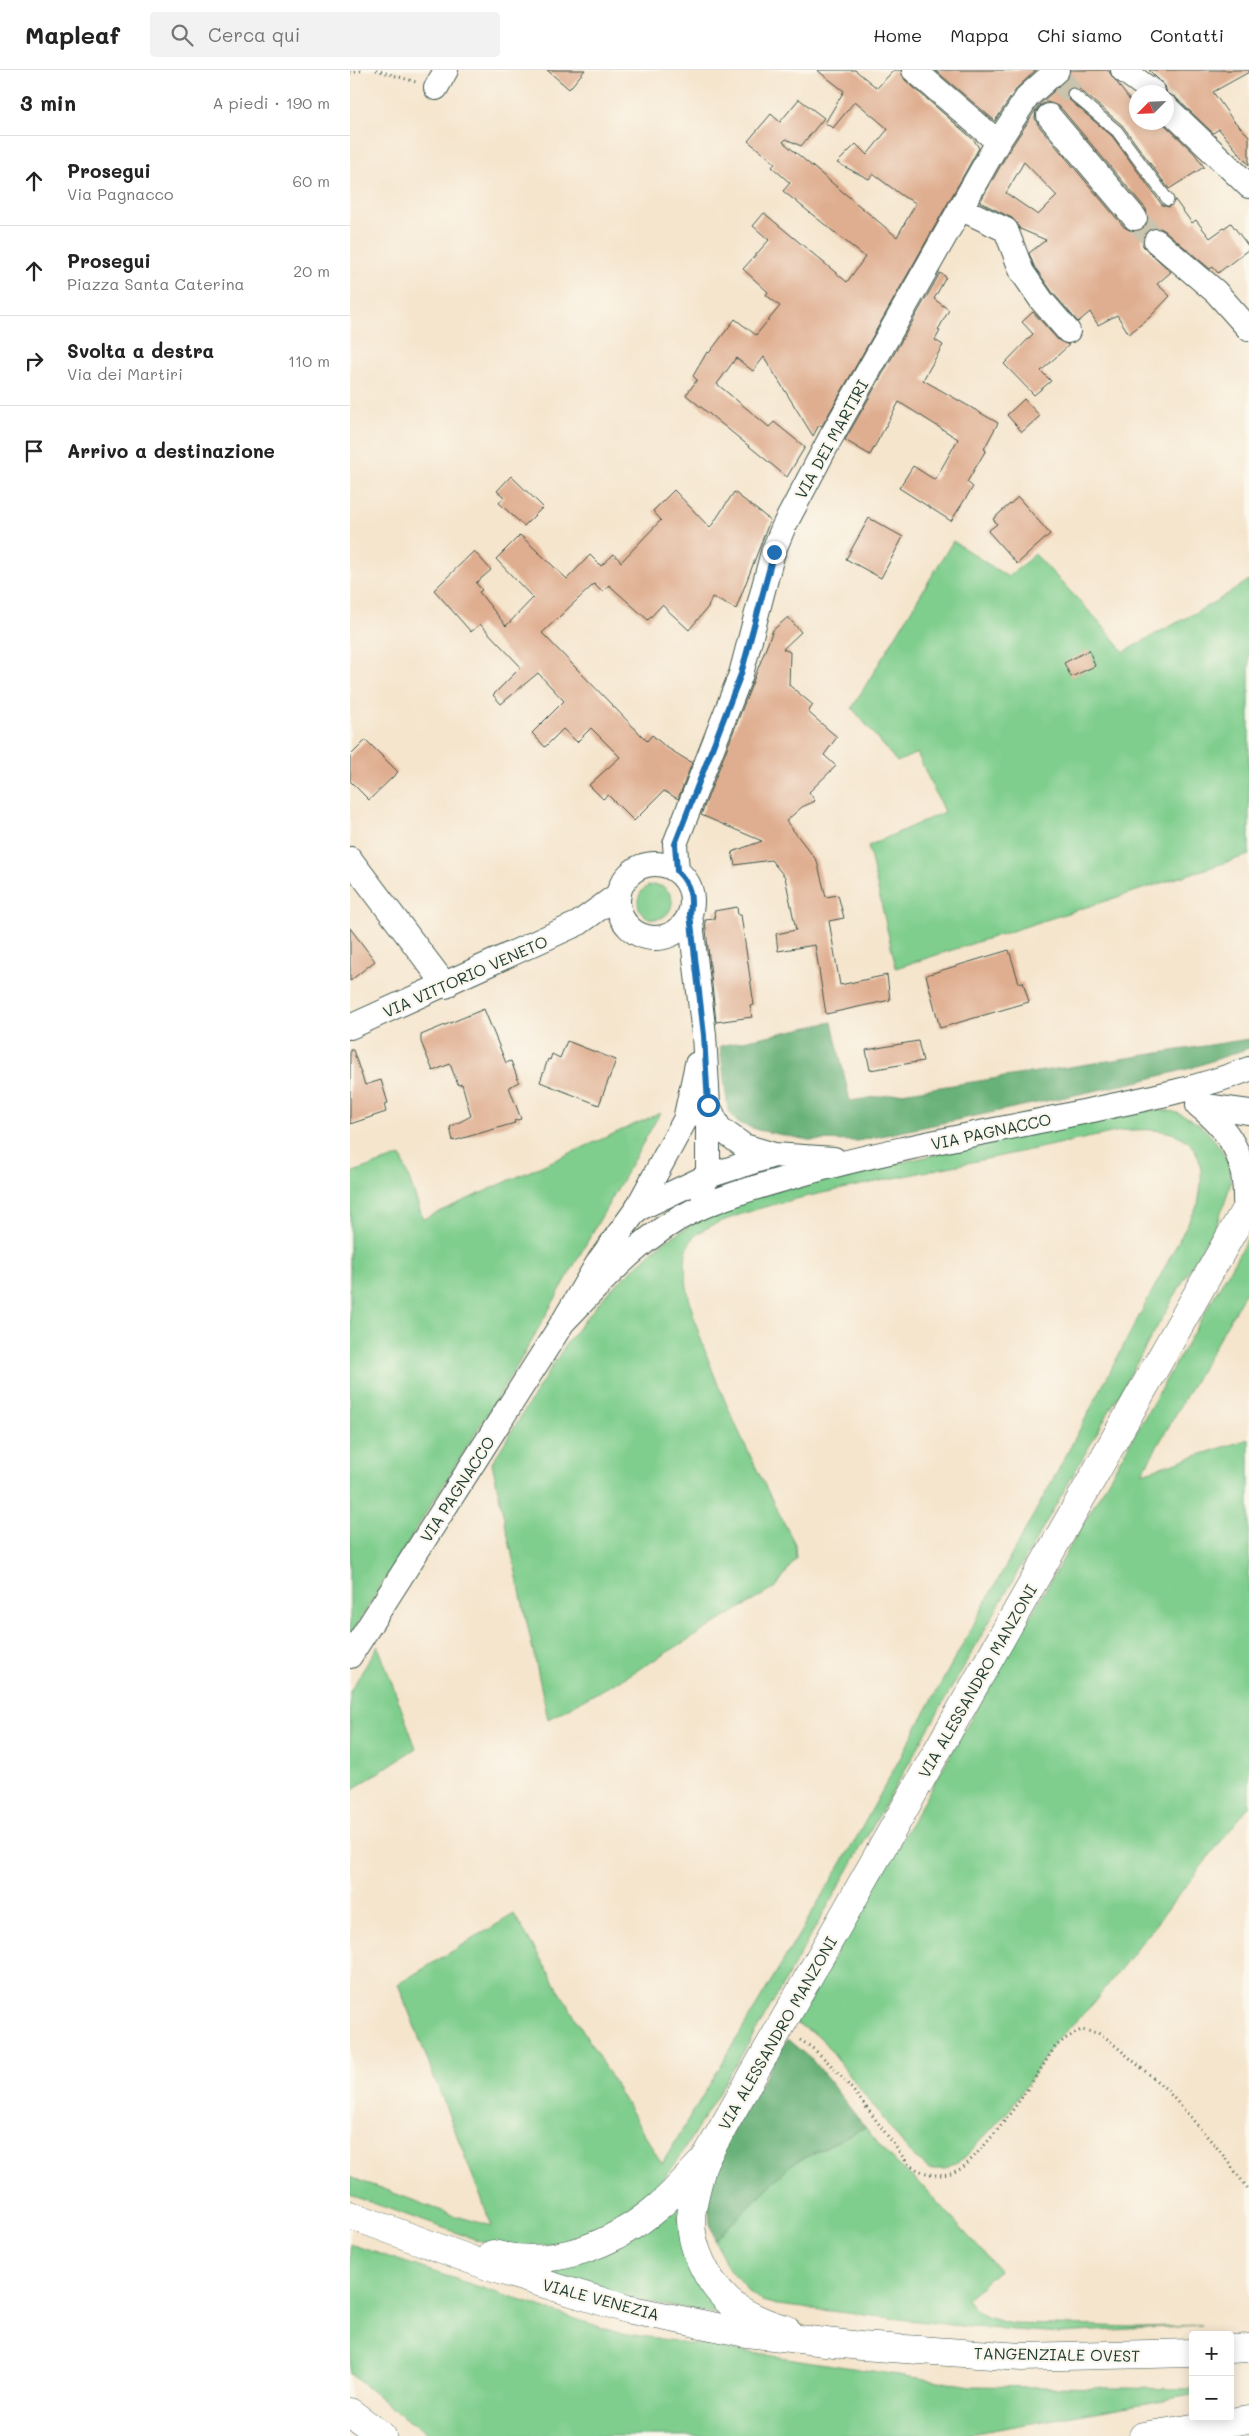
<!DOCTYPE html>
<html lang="it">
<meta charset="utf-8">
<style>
:root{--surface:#fff;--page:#f2f2f2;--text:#222;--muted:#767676;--line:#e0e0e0}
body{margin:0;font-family:Mali,sans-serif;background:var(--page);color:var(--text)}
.controls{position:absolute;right:15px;bottom:15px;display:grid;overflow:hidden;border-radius:5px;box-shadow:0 2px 12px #0003}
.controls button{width:45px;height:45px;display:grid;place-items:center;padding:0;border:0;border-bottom:1px solid var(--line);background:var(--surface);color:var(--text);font:25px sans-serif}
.compass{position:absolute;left:779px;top:15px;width:45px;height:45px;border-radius:50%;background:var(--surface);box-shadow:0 2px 12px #0003;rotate:246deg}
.stop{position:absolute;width:15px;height:15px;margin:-11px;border:4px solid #1f6fb2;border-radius:50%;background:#fff}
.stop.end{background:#1f6fb2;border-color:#fff;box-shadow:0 1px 5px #0008}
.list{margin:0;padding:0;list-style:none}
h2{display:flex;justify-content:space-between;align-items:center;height:65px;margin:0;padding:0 20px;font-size:21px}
h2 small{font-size:16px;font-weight:400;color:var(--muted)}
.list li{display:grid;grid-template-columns:32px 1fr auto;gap:15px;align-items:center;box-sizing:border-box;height:90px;padding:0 20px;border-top:1px solid var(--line)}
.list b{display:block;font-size:19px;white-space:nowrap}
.list p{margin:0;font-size:16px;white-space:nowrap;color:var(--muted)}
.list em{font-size:16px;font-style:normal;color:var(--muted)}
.icon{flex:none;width:28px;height:28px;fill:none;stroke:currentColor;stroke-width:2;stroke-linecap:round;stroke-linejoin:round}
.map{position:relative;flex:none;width:899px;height:2366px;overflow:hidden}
header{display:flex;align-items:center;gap:30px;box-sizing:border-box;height:70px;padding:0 25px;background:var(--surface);border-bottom:1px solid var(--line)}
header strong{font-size:24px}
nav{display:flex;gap:28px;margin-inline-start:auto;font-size:18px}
.search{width:350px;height:45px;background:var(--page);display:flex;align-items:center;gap:12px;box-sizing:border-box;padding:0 18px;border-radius:5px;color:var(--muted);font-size:19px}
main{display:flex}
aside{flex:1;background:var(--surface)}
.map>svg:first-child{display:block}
</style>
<header>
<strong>Mapleaf</strong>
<div class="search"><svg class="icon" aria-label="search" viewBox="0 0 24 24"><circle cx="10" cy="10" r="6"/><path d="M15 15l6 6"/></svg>Cerca qui</div>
<nav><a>Home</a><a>Mappa</a><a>Chi siamo</a><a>Contatti</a></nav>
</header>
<main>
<aside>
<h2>3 min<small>A piedi · 190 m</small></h2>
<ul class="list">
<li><svg class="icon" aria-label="ahead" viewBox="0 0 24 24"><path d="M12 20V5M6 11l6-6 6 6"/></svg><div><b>Prosegui</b><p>Via Pagnacco</p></div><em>60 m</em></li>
<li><svg class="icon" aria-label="ahead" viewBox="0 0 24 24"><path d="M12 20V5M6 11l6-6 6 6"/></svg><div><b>Prosegui</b><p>Piazza Santa Caterina</p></div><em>20 m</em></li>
<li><svg class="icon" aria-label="right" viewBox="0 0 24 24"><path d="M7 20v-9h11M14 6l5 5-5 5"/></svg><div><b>Svolta a destra</b><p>Via dei Martiri</p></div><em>110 m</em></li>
<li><svg class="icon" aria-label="arrive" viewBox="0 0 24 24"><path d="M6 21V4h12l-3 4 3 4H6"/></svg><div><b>Arrivo a destinazione</b></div></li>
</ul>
</aside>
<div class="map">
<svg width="899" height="2366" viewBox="0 0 899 2366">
<rect width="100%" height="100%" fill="#fbf7ec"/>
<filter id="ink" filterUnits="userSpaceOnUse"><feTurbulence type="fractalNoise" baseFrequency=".02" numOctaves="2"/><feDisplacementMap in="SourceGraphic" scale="10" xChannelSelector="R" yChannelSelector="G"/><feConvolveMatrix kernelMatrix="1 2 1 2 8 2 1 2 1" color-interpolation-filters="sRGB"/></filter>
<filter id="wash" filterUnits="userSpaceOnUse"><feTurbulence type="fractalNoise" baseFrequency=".0096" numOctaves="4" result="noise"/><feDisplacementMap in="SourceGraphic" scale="20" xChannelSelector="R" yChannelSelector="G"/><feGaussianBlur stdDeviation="1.12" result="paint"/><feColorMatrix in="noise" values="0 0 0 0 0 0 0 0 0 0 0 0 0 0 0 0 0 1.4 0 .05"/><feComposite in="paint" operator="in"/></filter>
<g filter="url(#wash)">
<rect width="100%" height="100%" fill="#f5e5cd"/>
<!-- green -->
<path fill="#7fce8d" stroke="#4f8660" d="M603,471l55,36 27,-23 68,72 21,26c41,-25 86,-44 125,-72v275l-353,113 -28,-122 76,-34 -27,-59 -20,9 -45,-54z
M288 832a17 17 0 1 1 34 0a17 17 0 1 1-34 0Z
M804,1040c7,1 16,0 23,3 26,8 56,40 53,70 -2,12 -7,25 -12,37l-457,803 -85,140c-48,63 -116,97 -196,78l-130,-46v-18l106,39 36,10 -94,-242 116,-70 148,250 192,-322 208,-379 136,-259c14,-66 -19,-79 -77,-73 -79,16 -157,33 -236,49 -54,12 -113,21 -165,42 -11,5 -26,11 -31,22 -25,54 78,246 106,300l1,14 -20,29 -150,90 -78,42 -56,-256 74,-119 20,-26 24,-28 52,-47 52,-32 68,-23 351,-76z
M310,1043l-140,248 -170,275v-463l51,-17 22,63z
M899,1166v50l-107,187 107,-34v367l-157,199 -38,38 -42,64 -48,51 -19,11h-16l-20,-17 -89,-115 -24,-14z
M28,1576l38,102 -66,43v-100z
M515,2057c16,20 30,39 52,53l82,90 -32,29 9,11 10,7 25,7 130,3 60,-2 -140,8 -91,-6 -193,-22 -15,-4 -14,-10 -23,-28 -10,-23 77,-76z
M327,2132l3,23 43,90 -80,-14 -102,-28z
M0,2174l265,88 356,54 222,3v6l-235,41h-526l-27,-18 -55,-44z"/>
<!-- forest -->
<path fill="#67b178" stroke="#437756" d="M482,952l18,79 399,-62v9l-58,20 -55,14 -279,59 -49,-1 -50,-10 -20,-7 -10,-13 -8,-64z
M437,1969l26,22 52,66 -73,37 -77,76 -5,-17 -3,-34 8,-28z"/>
<g id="blocks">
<!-- building -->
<path fill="#dfad8f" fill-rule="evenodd" d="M197,0h38l-16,19z
M467,0h38l22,18 17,-18h7l4,10 69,60 5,8 -157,278 -3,-1 -6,11 -49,-79 -11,14 -17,-13 -19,26 52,43 5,-5 31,25 -18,30 -101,-82 11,-15 -4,-4 14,-24 2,1 26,-34 21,16 24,-29 -14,-11 2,-3 -25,-23 26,-29 -16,-14 11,-13 83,69 18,-25 -82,-66 7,-8 -18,-16 3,-4 -27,-22 23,-27 9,8 19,-23 25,19 -23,28 -15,-7 -3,3 114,95 19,-34 -12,-6 -31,-23 -4,5 -32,-16 19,-19 11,11 21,-26 -33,-28 -22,27 -8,-5 19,-32z
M585,0h101l-19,18 -22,33z
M720,0h38l28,39v13h26l33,32 9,13 -35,22 -47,-64 -44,-37 -7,-1 -4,3 -1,3 2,6 44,37 50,69 7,2 6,-7 17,23 4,-3 14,18 21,-15 18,24v2l-31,24 -5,-6 -3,2 -46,-39 -6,-3 -12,5 -4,7 1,7 28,26 -14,12 13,12 -20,21 -21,17 -12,-19 -19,10 -8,-13 -12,10 -25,-29 -19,-27 -5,-13 17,-13 -26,-11 -8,-11 -32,-16 30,-53 29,-44 27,-25zM697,32l13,5 86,102 2,13 -5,7 -12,2 -7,-4 -86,-102 -3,-7 1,-7 5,-6zM674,92l33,34 -19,19 -32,-22z
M799,0h100v2l-36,20 19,27 17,17v29l-30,-36 -6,4 -38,-36 -8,-3 -2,-8z
M590,203l6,4 -12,22 15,11 -11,20 2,1 -5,9 8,5 -20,35 75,43 -14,26 2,1 -19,32 6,5 -22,34 -52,-33 14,-22 22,14 23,-41 -59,-37 -29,53 -25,-15z
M683,242l25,28 11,5 -28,26 10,10 -17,14 -30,-31 29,-30 -11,-12z
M674,329l16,17 -18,16 -15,-17z
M161,406l32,31 -19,19 -25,-23 5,-6 -7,-6z
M324,420l36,38 24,-36 36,28 -34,89 -24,-12 -4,10 -19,23 -27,-25 -14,15 -39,-35 -7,7 -8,-8 -52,49 105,108 5,-6 14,12 26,16 -14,36 -14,-8 -30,30 -26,-26 -5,4 -14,-14 31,-28 -29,-29 -14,14 -14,-13 -18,18 -13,-14 32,-32 -26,-28 -37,31 -8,-9 28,-28 -41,-43 -9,8 -37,-42 40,-39 17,19 -15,13 6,7 -3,2 27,34 27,-28 -37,-39 24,-24 47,44 23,-24 11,11 13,-12 7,8 40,-42 -8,-9z
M668,427l32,37 -33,30 -29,-33 9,-7 -4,-5z
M519,448l34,19 -22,41 -35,-19z
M438,547l13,15 -18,17 7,3 -1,33 24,20 -5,7 29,25 -13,18 12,11 -27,26 6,9 -13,6 -16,14 31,40 9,36 12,-2 6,23 -15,3 11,64 47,-10 3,25 -64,14 -11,-69 -37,6 -2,-17 20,-4 -11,-53 -14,-17 -36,5 -3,-13 30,-11 -61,-26 72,-185z
M739,580l6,16 -24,11 -7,-14z
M16,670l32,32 -29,28 -19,-19v-25z
M387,837l1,8h3l13,90 -4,1 2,11 -36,5 -11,-102 10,-1 -1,-8z
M0,858l25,33 -25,20z
M659,880l10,33 4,-1 6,20 -89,26 -14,-53z
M134,939l22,54 5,-2 8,21 -10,5 12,32 -7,2 1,2 -62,18 -3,-14 21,-11 -9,-32 -4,1 -8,-21 -17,7 -12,-29v-7z
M217,971l49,19 -17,45 -59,-23 8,-23 2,1 2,-6 8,4z
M568,971l5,20 -53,9 -4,-20z
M0,980h3l12,35 16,-5 7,23 -4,1 2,8 -36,12z"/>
</g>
</g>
<g filter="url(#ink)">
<use href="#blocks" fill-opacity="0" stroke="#3f564b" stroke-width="1"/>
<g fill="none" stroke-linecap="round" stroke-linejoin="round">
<!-- street-tunnel -->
<path stroke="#cac3ae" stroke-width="24" stroke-dasharray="24 12" stroke-linecap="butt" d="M707,7l16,17
M785,148l21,23"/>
<!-- lane casing -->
<g stroke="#3f564b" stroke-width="13">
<path id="lane" d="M723,24l44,37 51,69"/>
</g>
<!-- street casing -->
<g stroke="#3f564b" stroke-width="26">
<path id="street" d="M564,0l84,72
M773,0l30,22
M86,18l10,-18
M816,37l83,79
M699,46l86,102
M610,138l46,22 16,42 20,29 26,30
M806,171l60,51 33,37
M0,789l96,127
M268 831a37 37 0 1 1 74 0a37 37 0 1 1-74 0Z
M327,801l-2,-27 66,-170 32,-122 11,-26 47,-89 167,-295 30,-46 29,-26
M340,844l14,121 4,70 11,23 25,18 30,9 60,4
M0,957l229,-104 40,-29
M848,1035c38,30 49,58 47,106
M848,1035l51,7
M351,1120l7,-14v-69
M286,1140l49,-90 12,-56
M213,1252c39,-40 77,-85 128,-110 34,-17 71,-26 107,-37 92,-26 186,-42 280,-62 57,-12 117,-23 171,-44
M0,1586l213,-334 36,-61 37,-51 72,-34 66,-21"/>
</g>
<!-- secondary casing -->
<g stroke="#3f564b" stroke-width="29">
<path id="secondary" d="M355,2089l544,-956"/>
</g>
<!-- highway casing -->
<g stroke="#3f564b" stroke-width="29">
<path id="highway" d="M354,2091c-5,18 -11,37 -13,56 -1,30 16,63 36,83 13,13 42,25 59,29
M0,2145l146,54 131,40 119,24 115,13 160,11 172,-4
M143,2184c58,16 122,-10 166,-48 17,-14 31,-32 46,-47
M880,2279l19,-1
M0,2342l32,24
M793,2366l106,-17"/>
</g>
<!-- path -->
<path stroke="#3f564b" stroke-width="3" stroke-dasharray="1 4" stroke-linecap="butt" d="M26,0l40,12
M0,3l14,-3
M450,1970c36,19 83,91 109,125 15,9 30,14 47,6 9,-3 16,-13 23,-20 31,-33 52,-67 76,-104l10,-8 16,-9 17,3 7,4 60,51 54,62 30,40"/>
<!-- lane -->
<use href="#lane" stroke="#fff" stroke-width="11"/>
<!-- street -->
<use href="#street" stroke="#fff" stroke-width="24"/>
<!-- secondary -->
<use href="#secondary" stroke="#fff" stroke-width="28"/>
<!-- highway -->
<use href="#highway" stroke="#fff" stroke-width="28"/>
</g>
</g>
<g fill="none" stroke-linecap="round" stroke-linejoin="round" filter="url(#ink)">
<!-- route -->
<path stroke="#1f6fb2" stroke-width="6" d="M358,1035l-4,-70 -14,-121c3,-18 0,-30 -13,-43l-2,-27 66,-170 33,-122"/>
</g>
<g text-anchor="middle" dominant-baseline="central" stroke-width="4.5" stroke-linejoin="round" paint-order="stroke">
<!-- street labels -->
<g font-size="16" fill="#1f3d34" stroke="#fbf7ec">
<text transform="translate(481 369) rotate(-61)">VIA DEI MARTIRI</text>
<text transform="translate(115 906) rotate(-24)">VIA VITTORIO VENETO</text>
<text transform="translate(641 1061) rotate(-12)">VIA PAGNACCO</text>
<text transform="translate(107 1419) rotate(-57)">VIA PAGNACCO</text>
<text transform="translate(627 1611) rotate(-60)">VIA ALESSANDRO MANZONI</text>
<text transform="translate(427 1963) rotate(-60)">VIA ALESSANDRO MANZONI</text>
<text transform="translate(251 2229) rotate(15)">VIALE VENEZIA</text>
<text transform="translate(707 2284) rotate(1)">TANGENZIALE OVEST</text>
</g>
</g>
</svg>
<div class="controls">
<button>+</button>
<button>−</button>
</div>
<svg class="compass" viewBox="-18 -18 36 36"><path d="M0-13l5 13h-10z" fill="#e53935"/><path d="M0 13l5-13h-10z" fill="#767676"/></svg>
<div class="stop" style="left:358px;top:1035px"></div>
<div class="stop end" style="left:424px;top:482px"></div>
</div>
</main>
